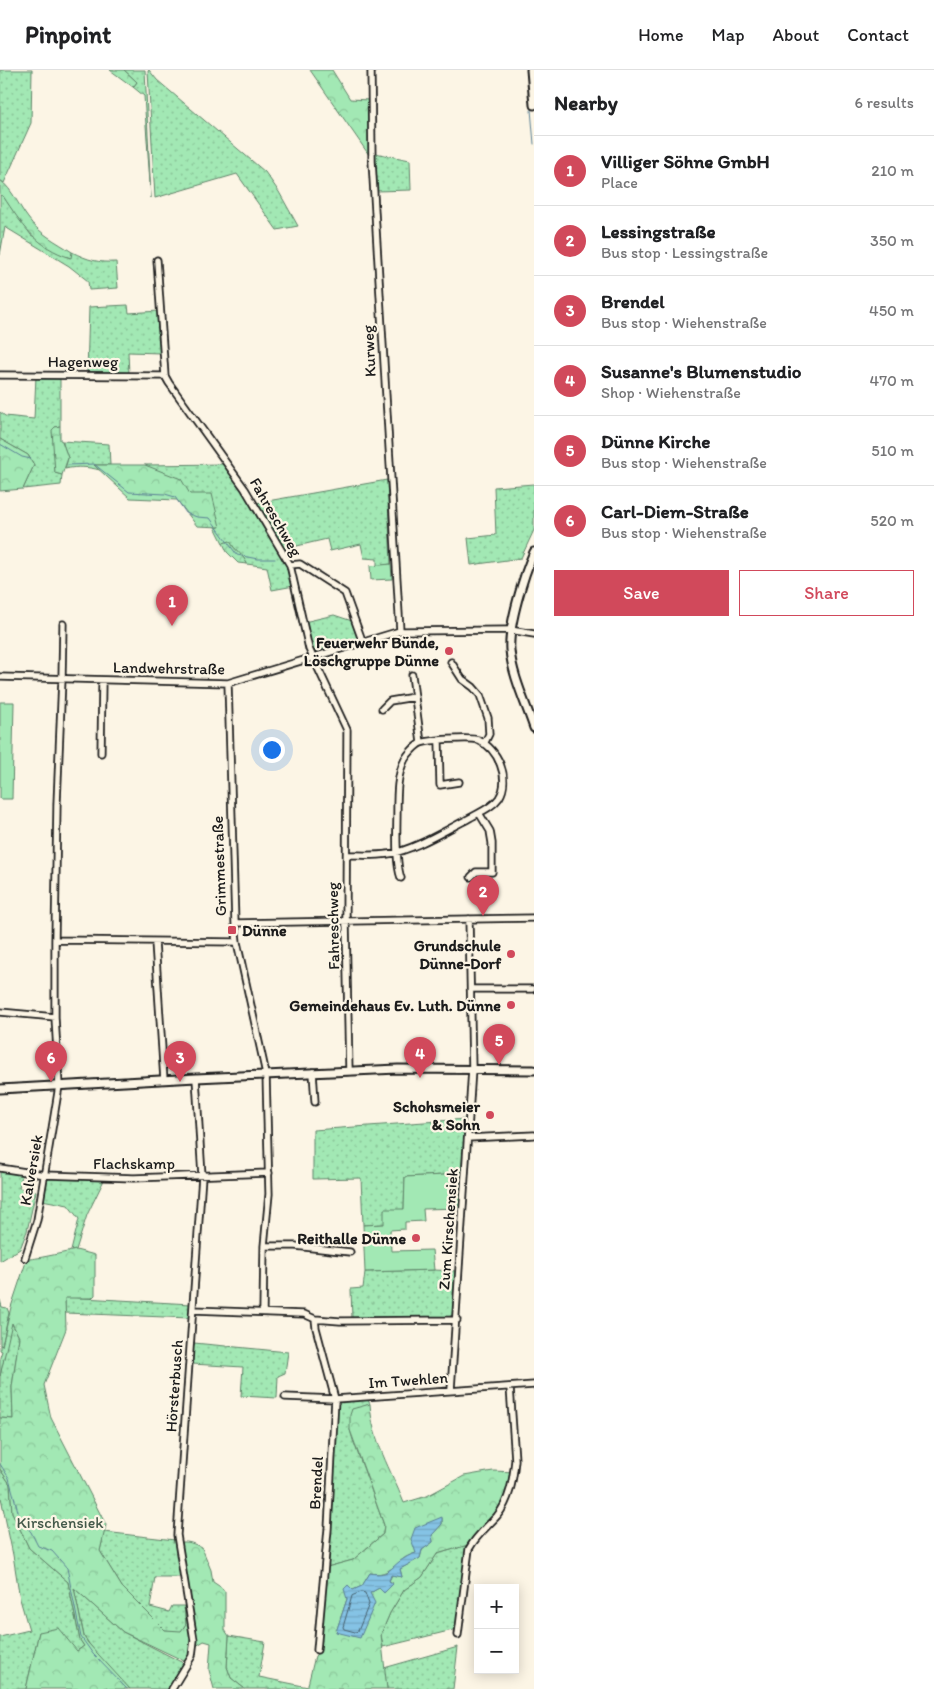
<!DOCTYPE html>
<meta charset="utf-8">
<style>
:root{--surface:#fff;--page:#f6f6f6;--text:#202124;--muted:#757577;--line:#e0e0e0;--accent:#d1495b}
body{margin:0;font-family:Itim,sans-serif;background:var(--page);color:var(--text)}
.controls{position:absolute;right:15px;bottom:15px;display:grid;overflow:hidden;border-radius:0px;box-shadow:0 2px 12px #0003}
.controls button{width:45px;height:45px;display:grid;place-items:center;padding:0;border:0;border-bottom:1px solid var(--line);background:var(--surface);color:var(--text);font:25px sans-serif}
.you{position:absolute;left:271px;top:679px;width:18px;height:18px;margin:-12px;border:4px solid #fff;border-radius:50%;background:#1a73e8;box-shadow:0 0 0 8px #1a73e833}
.badge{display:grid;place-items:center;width:32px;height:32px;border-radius:50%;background:var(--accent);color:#fff;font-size:16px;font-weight:700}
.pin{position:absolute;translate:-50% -41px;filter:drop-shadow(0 1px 2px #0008)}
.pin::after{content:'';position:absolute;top:26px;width:18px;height:15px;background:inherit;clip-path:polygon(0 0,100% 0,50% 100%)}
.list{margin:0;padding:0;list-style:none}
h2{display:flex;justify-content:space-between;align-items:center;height:65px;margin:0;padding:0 20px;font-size:21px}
h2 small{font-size:16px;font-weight:400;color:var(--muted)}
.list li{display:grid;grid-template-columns:32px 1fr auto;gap:15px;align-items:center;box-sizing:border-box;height:70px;padding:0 20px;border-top:1px solid var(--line)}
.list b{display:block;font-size:19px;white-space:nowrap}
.list p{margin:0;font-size:16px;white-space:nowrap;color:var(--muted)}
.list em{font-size:16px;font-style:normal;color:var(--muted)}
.actions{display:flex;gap:10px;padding:15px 20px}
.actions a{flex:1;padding:11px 0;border:1px solid var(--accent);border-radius:0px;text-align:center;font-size:18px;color:var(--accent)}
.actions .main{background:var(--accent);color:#fff}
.map{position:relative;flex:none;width:534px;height:1619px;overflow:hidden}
header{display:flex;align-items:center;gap:30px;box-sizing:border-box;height:70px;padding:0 25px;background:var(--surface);border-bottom:1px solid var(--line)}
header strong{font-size:24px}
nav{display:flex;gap:28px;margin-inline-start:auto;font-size:18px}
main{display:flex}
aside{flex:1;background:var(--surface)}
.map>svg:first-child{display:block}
</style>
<header>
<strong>Pinpoint</strong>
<nav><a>Home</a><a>Map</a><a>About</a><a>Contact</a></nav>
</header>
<main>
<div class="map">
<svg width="534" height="1619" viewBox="0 0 534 1619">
<defs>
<pattern id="grass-dots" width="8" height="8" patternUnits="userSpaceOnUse" patternTransform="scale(1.25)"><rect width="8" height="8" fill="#a2e8b4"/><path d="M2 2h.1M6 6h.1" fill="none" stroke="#8bc69a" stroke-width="1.8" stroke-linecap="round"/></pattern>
<pattern id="forest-crowns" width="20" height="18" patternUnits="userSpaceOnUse" patternTransform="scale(1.25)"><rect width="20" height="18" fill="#a2e8b4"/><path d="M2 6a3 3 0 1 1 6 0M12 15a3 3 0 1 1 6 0" fill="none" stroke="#8bc69a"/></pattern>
<pattern id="water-rules" width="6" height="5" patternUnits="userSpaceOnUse" patternTransform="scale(1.25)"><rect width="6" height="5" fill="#85c3e5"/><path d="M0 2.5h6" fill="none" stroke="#72a7c4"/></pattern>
</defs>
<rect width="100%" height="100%" fill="#fcf5e5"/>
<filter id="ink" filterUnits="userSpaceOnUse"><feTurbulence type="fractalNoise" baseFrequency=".02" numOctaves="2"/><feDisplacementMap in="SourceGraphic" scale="10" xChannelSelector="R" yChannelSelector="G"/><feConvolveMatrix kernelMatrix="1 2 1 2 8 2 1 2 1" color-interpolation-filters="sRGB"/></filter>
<g filter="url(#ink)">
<!-- grass -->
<path fill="url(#grass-dots)" stroke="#5f8268" d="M0,0h32l-1,53 -27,60 -4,-3z
M124,0h21l6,128 -7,-102 -11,-9 4,-5z
M149,0l8,10 108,92 14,20 19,34 -21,4 -40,-56 -82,24 -7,-127z
M375,83l35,7 1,30 -34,1z
M0,125l3,1 28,39 39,23 2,-6c16,8 26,11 44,10l2,26 -29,2 -1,-9 -19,-15 -64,-39 -5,28z
M128,235l1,8 30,-2 2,42 -33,-1 1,22 -42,-1 2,-66z
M36,306h24v50l-5,1v46l7,2 -1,10 -38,4 11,-24 -6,-10 -28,-16v-27l5,4 29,3z
M62,371l47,3 1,21h-15l5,5c-12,-3 -22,-4 -35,-1l3,-11z
M224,394c27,37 56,78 70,122l-22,4 -5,-23 -20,-3c-4,-10 -12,-13 -17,-22l-7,1 -8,-16h4l-29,-33 -45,-29z
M387,410l4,84 -14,2v-7l-13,-1 -3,-14 -31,7 -3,-12 -43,10 -28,-46z
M534,414v46l-13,28 -50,7 -3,-27 28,-3 -2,-48z
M334,545l18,6 6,18 -42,12 -4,-2 -8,-27z
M466,1049l-3,55 -58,3 -1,32 -19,15 -22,1 -2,-47 -48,1v-49z
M0,1100l22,5 -3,13 17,3 -9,40 -7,18 -20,12z
M49,1107l56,1 -18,37 -11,35 -5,1 8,-32 -11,-14 -26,-5 5,-21z
M434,1200l22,1 -2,42 -6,5 -96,1 -1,-30 12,-1 2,-16z
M65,1227l126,7 -1,14 -125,-5z
M0,1230l2,7 5,1 2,5 -7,33 -2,-1z
M11,1252l8,15 -7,50 1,32 -13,-1v-42z
M194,1273l94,9 -3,21 -7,3 -1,22 -36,-2 2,-29 -51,-3z
M368,1330l2,4 -13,5 -7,21 3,10 31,85 -1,9 -30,26 -26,7 10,-161 4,-4z
M0,1399l10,15 2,28 17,36 39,34 12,58 4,6 -7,5 -38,-19 -13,57h-26v-52l29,-7 -9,-31 -7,-44 -13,-62z
M104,1462l71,8 5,37h-25l-5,30 19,5 3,-6h12l2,18 -5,8 -16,-2 -43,-43 -22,-36z
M477,1470l-6,11 -10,77 -78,19 -2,-13 9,-21 14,-23 18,-13 15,-23 31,-9z
M74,1518l49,44 62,32 -17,25h-38c-16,-16 -34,-33 -46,-53z
M229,1566l36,6 -6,35 49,10 -1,2h-62l-14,-11 -4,-11z
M458,1577l-5,42h-66l-3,-21z"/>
<!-- forest -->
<path fill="url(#forest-crowns)" stroke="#5f8268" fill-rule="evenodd" d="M110,0h14l13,12 -4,5z
M310,0h22l18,29 19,1v55z
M0,110c13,10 18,25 28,38 10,15 29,24 44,34l-1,6c-35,-11 -49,-33 -68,-62l-3,-1z
M60,356v14l2,1 6,17 -6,17 -7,-2 -3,-43 3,-3z
M0,369l28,16 6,10 -11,24 -23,2z
M94,395h51l36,14 9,15h22l8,33 -23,-1 -20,-26 -47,-2z
M230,471c5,10 13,13 17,23l-9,-1 -11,-11 -4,-9z
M76,1180l19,5v40l-3,3h-27l1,31 -22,56 7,33 55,107 -6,26 22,36 43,43 16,1 5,-7 -2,-18 6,-2 -11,-61c8,-3 16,1 23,5l9,22 2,12 9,6 3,4v38l4,6 -2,31 4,11 14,11h-31l-5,-19 2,-27 -7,-2 -11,7 -7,14 -6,-3 -57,-27 -49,-44 10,49 4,6 42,46h-22l-1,-2 -4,2h-77l13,-57 19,-4 19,23 7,-5 -4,-6 -12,-58 -39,-34 -17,-36 -2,-28 -10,-15v-51l13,1 -1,-32 7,-50 -7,-14 -12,53v-19l2,-6 -2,-1v-5l2,1 9,-39 16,-48c5,1 40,-7 49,-9z
M370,1334c2,36 21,66 34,99l23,-7 37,-20 29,-5 23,1 -5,24 -34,44 -9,5 -31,9 -15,23 -18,13 -14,23 -9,21 6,55h-80l8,-33 5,-6 7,-83 26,-7 30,-26 1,-9 -34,-95v-15l2,-6zM442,1448v6l-10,11 1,7 -11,8 -2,8 -20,11 2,8 -10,-2 -3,6 4,2 -9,10 -5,-5 -9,5 -34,39 11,-33 1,-14 5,5 9,-4 8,-13c15,3 21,-4 32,-13 4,-4 9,-5 14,-7l-1,-24z"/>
<!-- garden -->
<path fill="#a2e8b4" stroke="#5f8268" d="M391,494l1,15 -21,1 -1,-14z
M0,632h14l-2,97h-12z
M463,1104l-2,34 -38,1 1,12 -19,1v7l-15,1 1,21 41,-1 2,20 -69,2 -2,-47 21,-1v-15h20l1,-32z"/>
<!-- water -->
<path fill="url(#water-rules)" stroke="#5b8095" d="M442,1447v7l-10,11 1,7 -11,8 -2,8 -20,11 2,8 -11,-2 -2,6 4,3 -9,9 -5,-5 -9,5 5,10 -15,35 -24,-6 11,-33 -3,-10 4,-4 5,5 9,-4 8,-13c21,4 20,-7 35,-15 3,-2 7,-4 11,-5l-5,-14 4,-11z"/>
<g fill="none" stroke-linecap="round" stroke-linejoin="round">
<!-- shore -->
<path stroke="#465f6c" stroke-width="1" d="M362,1522l3,1 4,11 -11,27 -3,1 -11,-3 -1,-2 9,-31z"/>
<!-- stream -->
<path stroke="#5b8095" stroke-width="1" d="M528,5l6,69
M0,374l22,13 9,2
M68,395l26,-1 35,28 36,2 10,3 11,16 11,4 13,1 27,37 21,4h17
M0,1394l9,14 11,41 11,13 7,14 14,5 15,17 14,69 12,17 34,35"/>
<!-- minor casing -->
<g stroke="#1c1c1c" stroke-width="9">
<path id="minor" d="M371,0l1,91 28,470
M157,190l8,116 4,7 76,106 45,76 19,84 38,81 -1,191 3,150
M0,305l165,1
M290,495l10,-1 45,29 18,50
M451,592l11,17 11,8 7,8 8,23 1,16 -5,10
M412,605l9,68
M0,607l228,6 172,-52 110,-1 24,4
M228,613l7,240 2,19 29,132 3,120 -5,52 -1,66
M382,639l8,-8 24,-4
M439,671l1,44 19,-3
M101,683l1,-72
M347,785c13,0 28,1 41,-1 24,-3 58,-24 80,-35 10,-6 24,-11 31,-21 12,-19 -1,-50 -21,-58 -8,-3 -49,0 -57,3 -5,2 -13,11 -16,16 -8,15 -8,35 -8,52 0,18 -2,51 4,67
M471,807l5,-5h16v-29l-2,-12 -11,-18
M235,853l299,-5
M55,870l182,2
M155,872l9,138
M471,919h61
M0,942l55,5
M313,1002l2,30
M468,1068l66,-3
M0,1098l45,7 89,3 135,-5
M264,1176h31l55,6
M25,1188l12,-38 22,-134 -4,-69v-77l2,-136 5,-126 1,-54
M193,1240l111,4 11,5 1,9 19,71 -7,130 -11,121
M315,1249l25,2 117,-1
M451,1320l21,-321 -3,-150
M285,1327l50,2 199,-14
M458,1565l11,-86c7,-13 18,-22 28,-33 13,-16 16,-36 18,-56l-5,-73
M172,1619l20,-33 2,-16 -17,-105 25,-359 -6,-98"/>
</g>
<!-- tertiary casing -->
<g stroke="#1c1c1c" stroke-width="11">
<path id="tertiary" d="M531,0l3,35
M534,482c-10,22 -26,74 -24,98 2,25 16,54 24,78
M0,1019l196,-11 202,-9 136,1"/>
</g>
<!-- minor -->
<use href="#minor" stroke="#fcf5e5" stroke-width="5.5"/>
<!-- tertiary -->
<use href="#tertiary" stroke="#fcf5e5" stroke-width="7"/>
</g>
</g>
<!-- markers -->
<g fill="#d1495b" stroke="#fcf5e5" stroke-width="2">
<circle cx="449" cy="581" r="5"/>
<rect x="227" y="855" width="10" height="10" rx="2.5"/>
<circle cx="511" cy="884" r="5"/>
<circle cx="511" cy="935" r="5"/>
<circle cx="490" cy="1045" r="5"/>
<circle cx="416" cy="1168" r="5"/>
</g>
<g text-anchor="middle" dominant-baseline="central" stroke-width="4.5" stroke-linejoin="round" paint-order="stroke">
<!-- street labels -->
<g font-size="16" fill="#1c1c1c" stroke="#fcf5e5">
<text transform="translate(369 281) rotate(-93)">Kurweg</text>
<text x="83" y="291">Hagenweg</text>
<text transform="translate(276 447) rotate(60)">Fahreschweg</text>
<text transform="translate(169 598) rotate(1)">Landwehrstraße</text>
<text transform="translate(219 796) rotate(-92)">Grimmestraße</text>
<text transform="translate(333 856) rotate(-91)">Fahreschweg</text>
<text x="134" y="1093">Flachskamp</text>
<text transform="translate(31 1100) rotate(-80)">Kalversiek</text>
<text transform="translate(448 1159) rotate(-86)">Zum Kirschensiek</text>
<text transform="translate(408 1310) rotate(-4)">Im Twehlen</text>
<text transform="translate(174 1316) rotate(-86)">Hörsterbusch</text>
<text transform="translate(316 1413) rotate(-87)">Brendel</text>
</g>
<!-- poi labels -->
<g font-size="16" font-weight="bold" fill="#1c1c1c" stroke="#fcf5e5" text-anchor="end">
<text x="439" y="572">Feuerwehr Bünde,<tspan x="439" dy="18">Löschgruppe Dünne</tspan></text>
<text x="242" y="860" text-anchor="start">Dünne</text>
<text x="501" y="875">Grundschule<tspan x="501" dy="18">Dünne-Dorf</tspan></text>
<text x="501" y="935">Gemeindehaus Ev. Luth. Dünne</text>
<text x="480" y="1036">Schohsmeier<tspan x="480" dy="18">&amp; Sohn</tspan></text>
<text x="406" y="1168">Reithalle Dünne</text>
</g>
<!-- park labels -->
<g font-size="16" fill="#44594a" stroke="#fcf5e5">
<text x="60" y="1452">Kirschensiek</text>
</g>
</g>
</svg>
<div class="controls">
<button>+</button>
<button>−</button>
</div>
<div class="you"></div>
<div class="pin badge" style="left:172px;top:556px">1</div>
<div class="pin badge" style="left:483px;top:846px">2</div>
<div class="pin badge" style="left:180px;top:1012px">3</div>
<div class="pin badge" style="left:420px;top:1008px">4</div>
<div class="pin badge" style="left:499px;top:995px">5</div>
<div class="pin badge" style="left:51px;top:1012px">6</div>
</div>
<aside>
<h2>Nearby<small>6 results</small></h2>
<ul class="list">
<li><span class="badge">1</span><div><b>Villiger Söhne GmbH</b><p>Place</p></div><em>210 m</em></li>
<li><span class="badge">2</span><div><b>Lessingstraße</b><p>Bus stop · Lessingstraße</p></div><em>350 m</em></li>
<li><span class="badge">3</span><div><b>Brendel</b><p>Bus stop · Wiehenstraße</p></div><em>450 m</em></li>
<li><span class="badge">4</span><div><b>Susanne's Blumenstudio</b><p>Shop · Wiehenstraße</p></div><em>470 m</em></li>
<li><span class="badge">5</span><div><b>Dünne Kirche</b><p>Bus stop · Wiehenstraße</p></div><em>510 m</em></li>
<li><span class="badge">6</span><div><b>Carl-Diem-Straße</b><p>Bus stop · Wiehenstraße</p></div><em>520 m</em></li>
</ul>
<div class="actions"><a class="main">Save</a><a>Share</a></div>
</aside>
</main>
